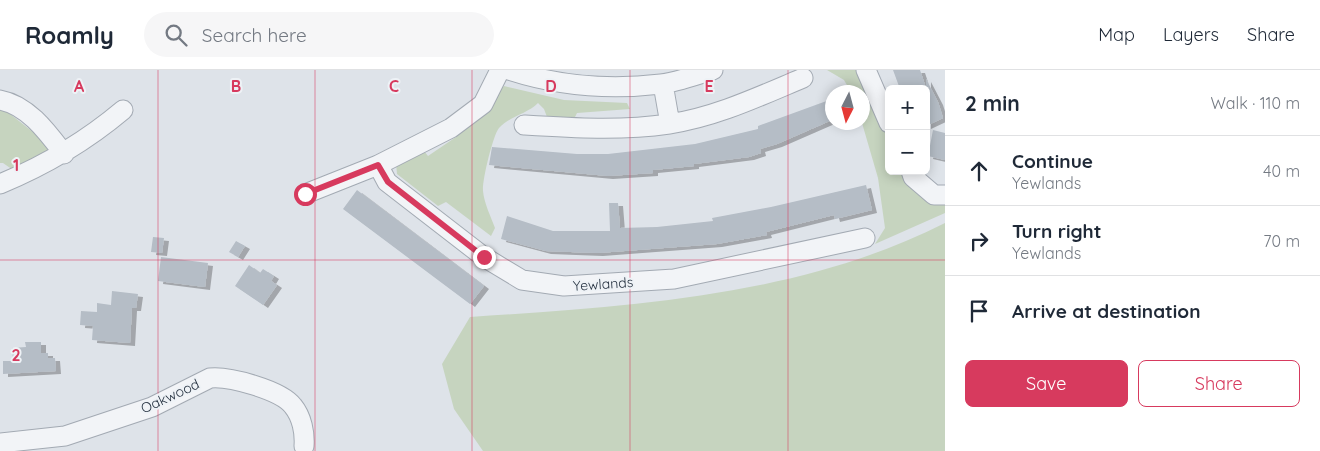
<!DOCTYPE html>
<meta charset="utf-8">
<style>
:root{--surface:#fff;--page:#f6f6f7;--text:#1f2937;--muted:#747a83;--line:#e0e1e3;--accent:#d73a5e}
body{margin:0;font-family:Quicksand,sans-serif;background:var(--page);color:var(--text)}
.controls{position:absolute;right:15px;top:15px;display:grid;overflow:hidden;border-radius:8px;box-shadow:0 2px 12px #0003}
.controls button{width:45px;height:45px;display:grid;place-items:center;padding:0;border:0;border-bottom:1px solid var(--line);background:var(--surface);color:var(--text);font:25px sans-serif}
.compass{position:absolute;left:825px;top:15px;width:45px;height:45px;border-radius:50%;background:var(--surface);box-shadow:0 2px 12px #0003;rotate:186deg}
.stop{position:absolute;width:15px;height:15px;margin:-11px;border:4px solid #d73a5e;border-radius:50%;background:#fff}
.stop.end{background:#d73a5e;border-color:#fff;box-shadow:0 1px 5px #0008}
.list{margin:0;padding:0;list-style:none}
h2{display:flex;justify-content:space-between;align-items:center;height:65px;margin:0;padding:0 20px;font-size:21px}
h2 small{font-size:16px;font-weight:400;color:var(--muted)}
.list li{display:grid;grid-template-columns:32px 1fr auto;gap:15px;align-items:center;box-sizing:border-box;height:70px;padding:0 20px;border-top:1px solid var(--line)}
.list b{display:block;font-size:19px;white-space:nowrap}
.list p{margin:0;font-size:16px;white-space:nowrap;color:var(--muted)}
.list em{font-size:16px;font-style:normal;color:var(--muted)}
.actions{display:flex;gap:10px;padding:15px 20px}
.actions a{flex:1;padding:11px 0;border:1px solid var(--accent);border-radius:8px;text-align:center;font-size:18px;color:var(--accent)}
.actions .main{background:var(--accent);color:#fff}
.icon{flex:none;width:28px;height:28px;fill:none;stroke:currentColor;stroke-width:2;stroke-linecap:round;stroke-linejoin:round}
.map{position:relative;flex:none;width:945px;height:381px;overflow:hidden}
header{display:flex;align-items:center;gap:30px;box-sizing:border-box;height:70px;padding:0 25px;background:var(--surface);border-bottom:1px solid var(--line)}
header strong{font-size:24px}
nav{display:flex;gap:28px;margin-inline-start:auto;font-size:18px}
.search{width:350px;height:45px;background:var(--page);display:flex;align-items:center;gap:12px;box-sizing:border-box;padding:0 18px;border-radius:28px;color:var(--muted);font-size:19px}
main{display:flex}
aside{flex:1;background:var(--surface)}
.map>svg:first-child{display:block}
</style>
<header>
<strong>Roamly</strong>
<div class="search"><svg class="icon" aria-label="search" viewBox="0 0 24 24"><circle cx="10" cy="10" r="6"/><path d="M15 15l6 6"/></svg>Search here</div>
<nav><a>Map</a><a>Layers</a><a>Share</a></nav>
</header>
<main>
<div class="map">
<svg width="945" height="381" viewBox="0 0 945 381">
<defs>
<filter id="shadow"><feDropShadow dx="5" dy="3" stdDeviation="0" flood-color="#0004"/></filter>
</defs>
<rect width="100%" height="100%" fill="#dee3e9"/>
<!-- green -->
<path fill="#c6d4bf" d="M827,0h33l29,65v36h15l41,29v13l-70,31 10,-16 -7,-50 -16,-55v-31h-11l-7,-12z
M504,16l60,14 63,3 3,6 -53,4 -3,6 -27,-2 -3,-8 -6,-6c-11,11 -28,13 -39,25 -6,7 -17,53 -16,63 1,12 8,26 12,37l-4,8 -45,-34 -8,4 -41,-32 -1,-11 28,-12 4,5 28,-19 9,-13z
M0,36l43,34 7,14 -37,16 -10,-7h-3z
M945,153v228h-462l-29,-42 -12,-45 28,-47c160,-11 329,-20 475,-94z"/>
<!-- building -->
<path fill="#b5bdc6" filter="url(#shadow)" d="M893,0h27l6,18v-9l12,23 5,16 -17,8v-37h-26z
M832,29v21l-55,24 -17,5 1,4 -12,4 -55,7v2l-41,4v3l-45,3 -119,-11 3,-18 85,7h31l87,-10 63,-15v-3z
M933,60l12,3v27l-17,-4z
M866,115l6,25 -37,9 -1,-4 -68,17 1,3 -50,9 -119,9 -27,-1 -25,-1 -45,-12 6,-23 46,15h57l-1,-28h9l2,25 37,-1 56,-6 -1,-3 59,-11z
M357,120l127,96 -14,18 -127,-95z
M153,167l11,1 -2,15 -11,-1z
M236,171l9,5 -7,11 -9,-5z
M161,187l47,6 -3,24 -47,-6z
M249,195l11,8 3,-4 11,7 -3,5 6,4 -14,20 -28,-19z
M112,221l26,3 -2,14h-4l-2,35 -38,-3 1,-14 -13,-1 1,-14 16,1v-9l14,2z
M25,272h16v11h7v5h7l1,13 -53,3v-13h10l-1,-13 14,-1z"/>
<g fill="none" stroke-linecap="round" stroke-linejoin="round">
<!-- minor casing -->
<g stroke="#a3aab3" stroke-width="21">
<path id="minor" d="M509,0c49,16 101,20 152,14 17,-2 35,-9 52,-14
M866,0l23,53
M663,14l7,40
M0,30c28,5 48,33 64,54
M524,55c49,3 97,6 145,-1 47,-7 91,-28 134,-46
M378,95l9,17 97,75 38,23 42,6 110,-7 191,-41
M911,101l2,6 21,18h11
M0,114c46,-19 85,-42 123,-74
M305,124l73,-29 73,-37 32,-24 17,-34
M0,373l65,-7 87,-29 58,-29c19,-2 71,12 83,28 9,11 12,27 11,40"/>
</g>
<!-- minor -->
<use href="#minor" stroke="#f2f4f7" stroke-width="19"/>
</g>
<g fill="none" stroke-linecap="round" stroke-linejoin="round">
<!-- route -->
<path stroke="#d73a5e" stroke-width="6" d="M305,124l73,-29 10,17 96,75"/>
</g>
<!-- grid -->
<path fill="none" stroke="#d73a5e" stroke-width="1" stroke-opacity="0.55" d="M158,0v381M315,0v381M472,0v381M630,0v381M788,0v381M0,190h945"/>
<g text-anchor="middle" dominant-baseline="central" stroke-width="4" stroke-linejoin="round" paint-order="stroke">
<!-- street labels -->
<g font-size="14" fill="#263241" stroke="#eef2f6">
<text transform="translate(603 214) rotate(-4)">Yewlands</text>
<text transform="translate(170 326) rotate(-25)">Oakwood</text>
</g>
</g>
<g font-size="16" text-anchor="middle" font-weight="bold" fill="#d73a5e" stroke="#eef2f6" stroke-width="4" stroke-linejoin="round" paint-order="stroke">
<text x="79" y="22">A</text>
<text x="236" y="22">B</text>
<text x="394" y="22">C</text>
<text x="551" y="22">D</text>
<text x="709" y="22">E</text>
<text x="16" y="101">1</text>
<text x="16" y="291">2</text>
</g>
</svg>
<div class="controls">
<button>+</button>
<button>−</button>
</div>
<svg class="compass" viewBox="-18 -18 36 36"><path d="M0-13l5 13h-10z" fill="#e53935"/><path d="M0 13l5-13h-10z" fill="#747a83"/></svg>
<div class="stop" style="left:305px;top:124px"></div>
<div class="stop end" style="left:484px;top:187px"></div>
</div>
<aside>
<h2>2 min<small>Walk · 110 m</small></h2>
<ul class="list">
<li><svg class="icon" aria-label="ahead" viewBox="0 0 24 24"><path d="M12 20V5M6 11l6-6 6 6"/></svg><div><b>Continue</b><p>Yewlands</p></div><em>40 m</em></li>
<li><svg class="icon" aria-label="right" viewBox="0 0 24 24"><path d="M7 20v-9h11M14 6l5 5-5 5"/></svg><div><b>Turn right</b><p>Yewlands</p></div><em>70 m</em></li>
<li><svg class="icon" aria-label="arrive" viewBox="0 0 24 24"><path d="M6 21V4h12l-3 4 3 4H6"/></svg><div><b>Arrive at destination</b></div></li>
</ul>
<div class="actions"><a class="main">Save</a><a>Share</a></div>
</aside>
</main>
